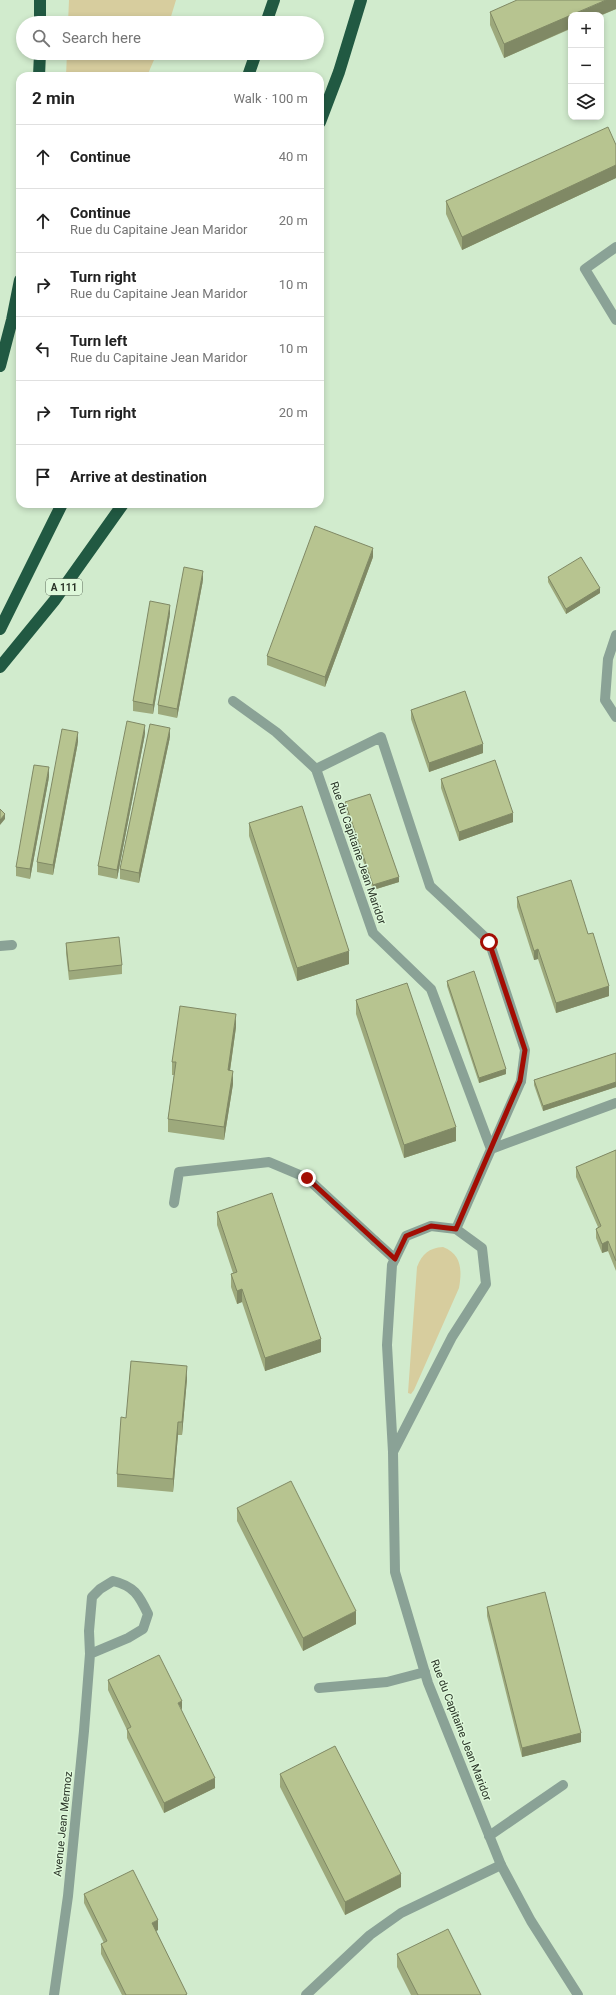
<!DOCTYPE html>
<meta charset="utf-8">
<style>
:root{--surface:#fff;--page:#f2f2f2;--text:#222;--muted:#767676;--line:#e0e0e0}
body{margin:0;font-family:Roboto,sans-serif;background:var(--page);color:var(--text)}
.controls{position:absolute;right:12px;top:12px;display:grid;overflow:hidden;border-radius:8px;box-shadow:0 2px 6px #0003}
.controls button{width:36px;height:36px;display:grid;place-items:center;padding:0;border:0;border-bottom:1px solid var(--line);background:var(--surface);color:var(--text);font:20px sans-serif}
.stop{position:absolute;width:12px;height:12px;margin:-9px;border:3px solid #a30d03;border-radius:50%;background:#fff}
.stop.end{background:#a30d03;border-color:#fff;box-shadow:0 1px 4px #0008}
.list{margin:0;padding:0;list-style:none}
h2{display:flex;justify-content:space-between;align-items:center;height:52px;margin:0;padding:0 16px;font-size:17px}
h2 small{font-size:13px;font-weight:400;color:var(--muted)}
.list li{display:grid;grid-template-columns:26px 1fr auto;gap:12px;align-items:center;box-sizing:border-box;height:64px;padding:0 16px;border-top:1px solid var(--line)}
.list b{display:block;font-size:15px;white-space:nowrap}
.list p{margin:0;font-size:13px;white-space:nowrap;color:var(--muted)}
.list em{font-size:13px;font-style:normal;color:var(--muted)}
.icon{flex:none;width:22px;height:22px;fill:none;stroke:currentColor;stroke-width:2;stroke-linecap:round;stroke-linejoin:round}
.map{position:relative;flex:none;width:616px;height:1995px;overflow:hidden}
.search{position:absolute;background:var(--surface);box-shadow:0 2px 6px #0003;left:16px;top:16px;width:308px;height:44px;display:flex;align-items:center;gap:10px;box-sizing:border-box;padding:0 14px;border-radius:22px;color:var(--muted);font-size:15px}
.panel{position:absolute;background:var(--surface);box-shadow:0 2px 6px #0003;left:16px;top:72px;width:308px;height:436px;border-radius:12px}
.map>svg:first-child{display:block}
</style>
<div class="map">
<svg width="616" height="1995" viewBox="0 0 616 1995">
<rect width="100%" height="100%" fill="#d1ebcd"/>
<!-- green -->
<path fill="#d7cd9e" d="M69,0h107l-7,23h-101z
M67,53h90l-10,23h-81z
M443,1247c19,7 19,24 16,41l-45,102 -3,4 -3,-1 9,-126c5,-13 12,-19 26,-20z"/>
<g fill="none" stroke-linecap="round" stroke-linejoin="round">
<!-- lane -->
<path stroke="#8aa296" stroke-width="10" d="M616,247l-31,22 31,51
M616,635l-8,24 -3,41 11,17
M316,769l57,164 58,56 60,160
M0,946l12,-1
M491,1149l125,-46
M456,1229l65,-148
M375,1241l20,18
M319,1688l68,-6 38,-10
M489,1836l74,-51
M306,1995l64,-60 31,-22 100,-48"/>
<!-- street -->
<path stroke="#8aa296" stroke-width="10" d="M233,701l43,31 40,37 65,-32 49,149 59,55 36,109 -4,31
M174,1203l5,-31 90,-10 38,16 68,63
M393,1452l59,-115 34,-53 -4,-36 -26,-19 -25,-3 -25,10 -14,29 -5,80 6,107 2,120 33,111 73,182 30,56 47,74
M54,1995l14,-99 16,-165 6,-77 -1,-23 3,-34 8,-8 13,-8c21,5 26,14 35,33l-5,15 -15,9 -38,16"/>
<!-- highway -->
<path stroke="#215942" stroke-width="12" d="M40,23v-23
M266,23l8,-23
M39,76l1,-23
M248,76l8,-23
M320,122l19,-50 22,-72
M0,366l12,-46 8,-40
M0,629l62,-125
M0,667l54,-66 69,-97"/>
</g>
<!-- wall -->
<path fill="#9da97c" d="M616,9l-112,49 -14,-33v-13z
M616,145v33l-154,72 -16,-36v-13z
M373,557l-48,130 -58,-22v-9z
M548,577l52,16 -34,21 -18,-32z
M203,580l-26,138 -19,-4v-9z
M170,614l-17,100 -20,-3v-10z
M411,710l72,43 -54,19 -18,-53z
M145,734l-28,145 -19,-4v-9z
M170,737l-31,146 -19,-4v-10z
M78,742l-25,133 -16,-3v-10z
M49,777l-19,102 -14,-3v-9z
M441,779l72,43 -54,19 -18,-53z
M345,802l54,80 -26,8 -28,-82z
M249,823l100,141 -52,17 -48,-145z
M517,897l71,37 21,62 -53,17 -18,-54 -4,1 -17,-53z
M66,943l56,22v9l-53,6 -3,-27z
M447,981l59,93 -27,9 -32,-97z
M356,1000l100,141 -52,17 -48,-144z
M236,1027l-6,44 3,13 -9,56 -56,-8v-13l6,-44h-2v-13z
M616,1053v34l-73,24 -9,-26v-5z
M616,1150v121l-8,-20 -6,2 -6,-15v-9l2,-2 -22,-50v-10z
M217,1212l104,140 -56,19 -23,-69 -5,2 -6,-17v-13l2,-1 -16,-48z
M187,1379l-5,56h-4l-5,57 -56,-5v-13l9,-56z
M237,1508l119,116 -53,27 -66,-130z
M487,1607l94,135 -59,15 -35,-141z
M108,1680l73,30 34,78 -51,25 -37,-75v-8l-19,-40z
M280,1774l121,113 -56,28 -65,-128z
M84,1894l74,36 -2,1 31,64h-65l-21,-41v-10l3,-1 -20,-40z
M397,1954l84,41h-70l-14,-28z"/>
<!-- shaded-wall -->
<path fill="#808965" d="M606,0h10v9l-15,6h-29z
M571,15v13l-67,30v-14z
M616,165v13l-154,72v-13z
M373,548v9l-48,130v-10z
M203,571v9l-26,138v-9z
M600,588v5l-34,21v-5z
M170,605v9l-17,100v-9z
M145,725v9l-28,145v-9z
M170,728v9l-31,146v-10z
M78,732v10l-25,133v-10z
M483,744v9l-54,19v-9z
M49,767v10l-19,102v-10z
M513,813v9l-54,19v-9z
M5,814v5l-5,6v-5z
M399,877v5l-26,8v-5z
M538,949v10l-4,1v-9z
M349,951v13l-52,17v-13z
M609,986v10l-53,17v-10z
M236,1014v13l-8,57v-14z
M506,1069v5l-27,9v-5z
M233,1071v13l-9,56v-13z
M616,1082v5l-73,24v-5z
M456,1127v14l-52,17v-13z
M608,1241v10l-6,2v-9z
M242,1289v13l-5,2v-13z
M321,1339v13l-56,19v-13z
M187,1366v13l-5,56v-13z
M178,1422v13l-5,57v-13z
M356,1611v13l-53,27v-13z
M182,1701v9l-4,-7z
M581,1733v9l-59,15v-9z
M215,1778v10l-51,25v-10z
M401,1874v13l-56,28v-13z
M158,1920v10l-6,3v-10z"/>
<!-- building -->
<path fill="#b7c490" stroke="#808965" d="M517,0h89l-102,44 -14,-32z
M608,127l8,18v20l-154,72 -16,-36z
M315,526l58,22 -48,129 -58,-21z
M581,557l19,31 -34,21 -18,-32z
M184,567l19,4 -26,138 -19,-4z
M150,601l20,4 -17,100 -20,-4z
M465,691l18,53 -54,19 -18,-53z
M127,721l18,4 -28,145 -19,-4z
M150,724l20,4 -31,145 -19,-4z
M62,729l16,3 -25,133 -16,-3z
M495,760l18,53 -54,19 -18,-53z
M34,765l15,2 -19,102 -14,-2z
M370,794l29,83 -26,8 -28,-83z
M302,806l47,145 -52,17 -48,-145z
M0,809l5,5 -5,6z
M571,880l17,54 5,-1 16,53 -53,17 -18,-54 -4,2 -17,-54z
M119,937l3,28 -53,6 -3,-28z
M474,971l32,98 -27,9 -32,-97z
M407,983l49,144 -52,18 -48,-145z
M180,1006l56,8 -8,56 5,1 -9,56 -56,-8 8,-57h-4z
M616,1053v29l-73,24 -9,-26z
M616,1150v111l-8,-20 -6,3 -6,-15 5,-3 -25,-59z
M272,1193l49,146 -56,19 -23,-69 -5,2 -6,-17 6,-2 -20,-60z
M131,1361l56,5 -5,56h-4l-5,57 -56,-5 4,-57 5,1z
M291,1481l65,130 -53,27 -66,-130z
M545,1592l36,141 -59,15 -35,-141z
M159,1655l23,46 -4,2 37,75 -51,25 -37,-74 4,-2 -23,-47z
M335,1746l66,128 -56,28 -65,-128z
M133,1870l25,50 -6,3 35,71 -2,1h-59l-25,-51 6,-3 -23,-47z
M448,1929l33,66h-63l-21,-41z"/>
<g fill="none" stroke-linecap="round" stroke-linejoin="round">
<!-- route -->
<path stroke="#a30d03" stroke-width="5" d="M307,1178l88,81 11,-23 25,-10 25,3 64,-148 5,-31 -36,-108"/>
</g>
<g text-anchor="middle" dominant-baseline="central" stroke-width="3" stroke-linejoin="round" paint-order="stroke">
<!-- shield labels -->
<rect fill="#def8da" stroke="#5f6d5c" stroke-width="1" x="46" y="579" width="36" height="16" rx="3"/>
<g font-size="10" font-weight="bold" fill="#283226">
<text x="64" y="587">A 111</text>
</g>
<!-- street labels -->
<g font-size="11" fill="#283226" stroke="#def8da">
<text transform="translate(358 853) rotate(71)">Rue du Capitaine Jean Maridor</text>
<text transform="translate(461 1730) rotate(69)">Rue du Capitaine Jean Maridor</text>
<text transform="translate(63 1824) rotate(-84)">Avenue Jean Mermoz</text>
</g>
</g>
</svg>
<div class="controls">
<button>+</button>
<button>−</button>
<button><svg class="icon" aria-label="layers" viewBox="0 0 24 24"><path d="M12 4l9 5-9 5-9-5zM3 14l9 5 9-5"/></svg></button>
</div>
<div class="stop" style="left:489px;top:942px"></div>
<div class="stop end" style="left:307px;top:1178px"></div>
<div class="search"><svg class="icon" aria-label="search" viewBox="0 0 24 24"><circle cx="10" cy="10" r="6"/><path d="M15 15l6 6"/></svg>Search here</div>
<section class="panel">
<h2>2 min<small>Walk · 100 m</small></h2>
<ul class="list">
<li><svg class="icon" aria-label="ahead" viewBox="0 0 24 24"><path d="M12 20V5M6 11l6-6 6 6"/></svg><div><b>Continue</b></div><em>40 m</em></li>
<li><svg class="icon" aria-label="ahead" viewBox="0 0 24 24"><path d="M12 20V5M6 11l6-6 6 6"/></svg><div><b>Continue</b><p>Rue du Capitaine Jean Maridor</p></div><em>20 m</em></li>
<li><svg class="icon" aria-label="right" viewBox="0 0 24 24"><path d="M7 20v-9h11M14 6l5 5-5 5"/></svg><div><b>Turn right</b><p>Rue du Capitaine Jean Maridor</p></div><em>10 m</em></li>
<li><svg class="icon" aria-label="left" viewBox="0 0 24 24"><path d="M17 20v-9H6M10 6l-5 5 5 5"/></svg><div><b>Turn left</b><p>Rue du Capitaine Jean Maridor</p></div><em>10 m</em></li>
<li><svg class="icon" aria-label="right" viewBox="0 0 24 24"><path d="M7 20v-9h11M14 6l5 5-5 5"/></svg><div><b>Turn right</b></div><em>20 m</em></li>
<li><svg class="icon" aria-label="arrive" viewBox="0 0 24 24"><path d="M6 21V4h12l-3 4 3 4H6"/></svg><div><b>Arrive at destination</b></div></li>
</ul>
</section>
</div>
